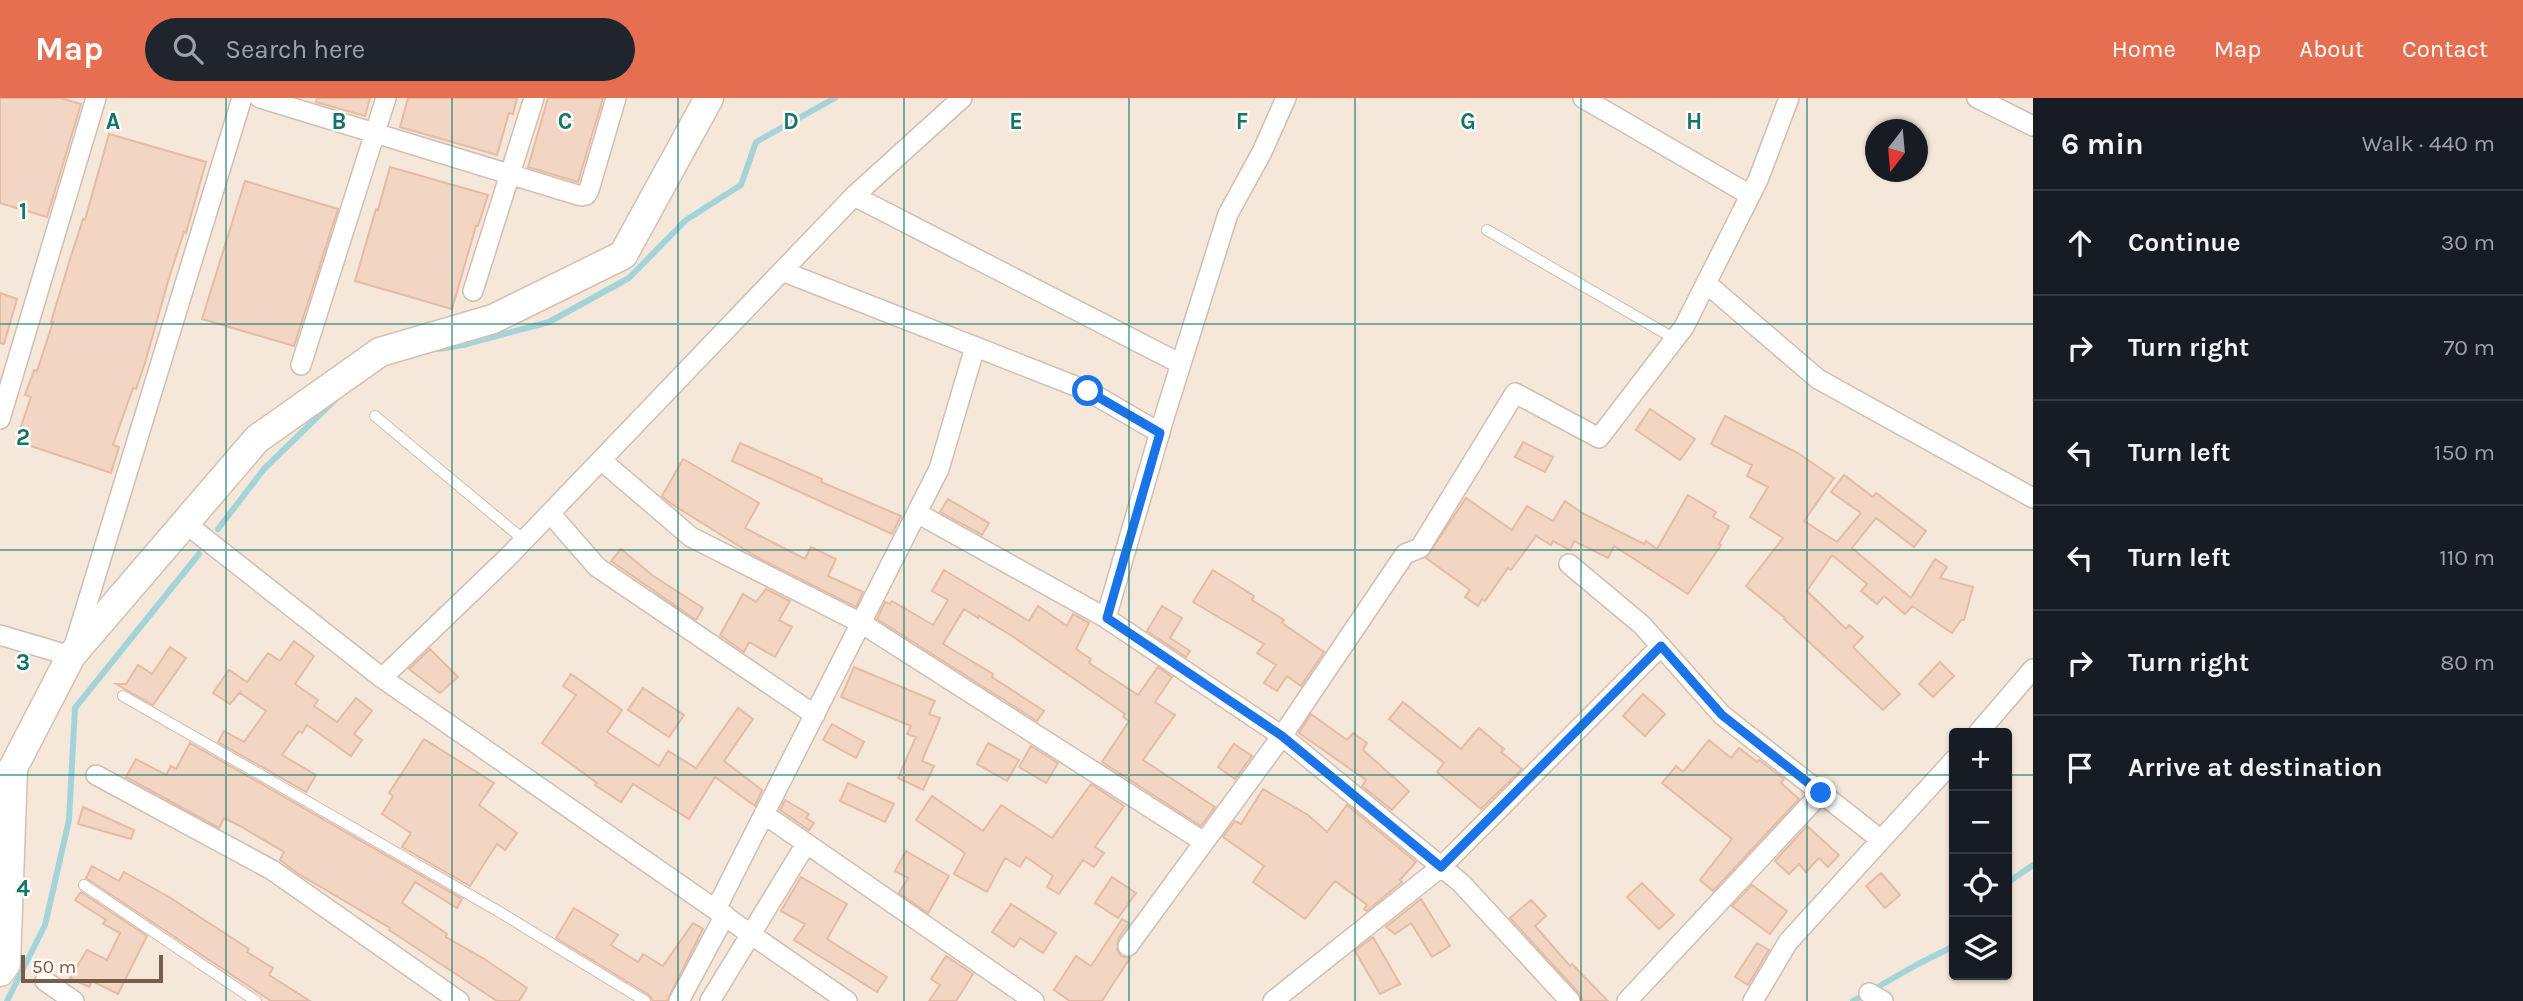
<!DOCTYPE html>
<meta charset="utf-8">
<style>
:root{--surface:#171b24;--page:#20242c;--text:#f1f3f6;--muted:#9ea1a6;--line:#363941;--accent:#e76f51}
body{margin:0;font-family:Karla,sans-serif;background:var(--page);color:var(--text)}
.controls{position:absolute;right:21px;bottom:21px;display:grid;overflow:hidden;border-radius:7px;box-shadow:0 2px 5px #0004}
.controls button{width:63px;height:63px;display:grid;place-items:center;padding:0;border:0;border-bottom:2px solid var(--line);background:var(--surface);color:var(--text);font:35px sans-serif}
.compass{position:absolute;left:1865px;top:21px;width:63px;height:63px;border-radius:50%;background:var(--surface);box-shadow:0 2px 5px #0004;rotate:196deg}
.scale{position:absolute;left:21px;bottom:18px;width:142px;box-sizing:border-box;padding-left:7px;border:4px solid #7a5c4d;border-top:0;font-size:19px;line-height:24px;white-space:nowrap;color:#7a5c4d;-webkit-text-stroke:5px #fffaf3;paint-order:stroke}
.stop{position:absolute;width:21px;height:21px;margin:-16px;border:5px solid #1a73e8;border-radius:50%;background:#fff}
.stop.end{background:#1a73e8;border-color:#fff;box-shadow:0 2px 7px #0008}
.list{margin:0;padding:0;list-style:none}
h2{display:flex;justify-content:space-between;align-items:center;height:91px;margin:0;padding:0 28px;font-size:30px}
h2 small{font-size:23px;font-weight:400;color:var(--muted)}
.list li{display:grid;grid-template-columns:46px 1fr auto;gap:21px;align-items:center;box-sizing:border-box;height:105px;padding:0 28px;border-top:2px solid var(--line)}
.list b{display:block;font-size:26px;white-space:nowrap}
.list em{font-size:23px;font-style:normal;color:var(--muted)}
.icon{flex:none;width:38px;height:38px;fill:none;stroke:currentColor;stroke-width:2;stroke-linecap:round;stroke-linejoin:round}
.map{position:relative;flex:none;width:2033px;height:903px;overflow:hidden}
header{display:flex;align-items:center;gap:42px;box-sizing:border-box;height:98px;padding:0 35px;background:var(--accent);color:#fff}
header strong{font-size:33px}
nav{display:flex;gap:38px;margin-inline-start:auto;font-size:24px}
.search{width:490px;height:63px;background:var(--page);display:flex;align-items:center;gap:18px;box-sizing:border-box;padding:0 24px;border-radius:38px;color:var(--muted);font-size:26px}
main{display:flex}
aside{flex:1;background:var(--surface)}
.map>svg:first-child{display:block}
</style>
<header>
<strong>Map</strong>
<div class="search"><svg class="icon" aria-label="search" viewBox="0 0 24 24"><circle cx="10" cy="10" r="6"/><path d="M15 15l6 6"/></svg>Search here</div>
<nav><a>Home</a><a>Map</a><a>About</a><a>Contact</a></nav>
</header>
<main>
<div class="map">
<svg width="2033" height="903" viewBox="0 0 2033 903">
<rect width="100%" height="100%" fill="#fdf6ec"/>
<!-- residential -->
<path fill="#f5e8da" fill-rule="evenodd" d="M0,0h2033v903h-2033zM1876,32h42v42h-42zM1954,635h53v242h-53z"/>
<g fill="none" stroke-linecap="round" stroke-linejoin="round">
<!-- stream -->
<path stroke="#a5d3da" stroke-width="6" d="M438,251l25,-4 86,-23 80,-44 57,-58 55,-35 15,-43 79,-44
M218,431l46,-60 72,-70
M2007,785l26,-18
M7,903l38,-76 24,-105 6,-112 124,-154
M1853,903l65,-37 36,-18"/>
</g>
<!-- building -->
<path fill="#f3d5c3" stroke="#e6bba3" stroke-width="2" d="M0,0h61l20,6 -34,113 -47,-14z
M317,0h53l-5,18 -49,-14z
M408,0h109l-4,16 -4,-1 -12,42 -97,-28z
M548,0h55l-25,84 -50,-15z
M109,36l97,28 -20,71 -2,-1 -15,46 -24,85 -9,26 -3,-1 -20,57 6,2 -8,26 -95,-32 15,-44 -6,-2 9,-25 3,1 16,-49h-2l20,-66 12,-37 2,1z
M390,69l98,28 -10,31h-2l-24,83 -97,-28 21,-72 2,1z
M245,83l93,28 -44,137 -92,-27z
M0,195l17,6 -13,45 -4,-1z
M1650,311l45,30 -15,21 -44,-30z
M1725,318l73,37 36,25 -30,43 33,21 24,-29 -30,-21 13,-17 29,22 3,-4 50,38 -12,16 -38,-29 -24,30 59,50 24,-39 12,8 -7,11 33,9 -9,33h-3l-9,13 -40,-27 -7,8 -21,-18 -7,8 -16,-13 6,-7 -35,-29 -25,36 39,38 3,-4 14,12 -10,10 47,47 -17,16 -99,-91 1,-1 -39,-32 37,-48 -33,-21 18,-30 -21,-11 5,-11 -41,-21z
M1523,344l30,15 -8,15 -30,-15z
M740,345l82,36 -1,3 80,34 -9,18 -160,-73z
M683,361l76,44 -14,25 60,31 6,-12 25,12 -8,17 35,16 -7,15 -101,-51 -85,-53 -8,-7z
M1688,397l28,17 -3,5 16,9 -10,18 2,1 -33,49 -74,-48 -6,12 -34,-17 -4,9 -17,-9 -2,4 -15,-9 -25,34 -3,-2 -23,33 -3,-2 -4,7 -13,-9 5,-7 -44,-32 40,-60 46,32 15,-24 26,15 12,-20 17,12 62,31 2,-3 11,8z
M948,401l41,24 -7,12 -42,-23z
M621,451l31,26 51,33 -7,12 -85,-59z
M944,472l85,51 9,-15 29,20 6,-12 16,9 -13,26 15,10 -2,4 49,32 20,-28 14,10 -17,25 20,13 -32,45 72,47 -14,19 -99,-64 27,-41 -6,-4 2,-3 -113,-78 -33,-20 -1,2 -14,-9 -21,35 50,30 -1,3 52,34 -7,10 -160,-102 8,-17 5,2 2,-3 41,24 15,-25 -16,-9z
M1213,472l41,26 -2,4 32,20 -2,3 42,29 -23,34 -14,-10 -10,15 -13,-8 12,-18 -19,-12 7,-9 -71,-42z
M766,491l24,12 -11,19 13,7 -17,30 -26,-15 -5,10 -24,-17 23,-41 13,8z
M1162,508l20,12 -12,20 20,13 -4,6 -39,-26z
M294,543l20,15 -19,28 23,16 -4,6 23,16 19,-24 16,13 -18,23 8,6 -11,16 -44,-31 -5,8 -3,-2 -17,24 34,20 -10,17 -88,-50 6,-11 20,11 22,-31 -26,-18 1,-2 -11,13 -17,-11 16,-23 18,12 21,-29 12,8z
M170,549l16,11 -33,47 -37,-21h10l12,-19 14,9z
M430,551l28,28 -18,16 -31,-24z
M1940,564l14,14 -21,21 -14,-13z
M854,569l81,34 -6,13 11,4 -18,43 12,5 -11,24 -25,-12 18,-41 -9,-3 4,-8 -70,-29z
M571,576l51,36 -15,22 52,34 9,-15 28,17 42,-60 15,11 -29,42 38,29 -7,16 -40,-29 -26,42 -56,-35 -12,18 -26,-17 2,-2 -55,-40 34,-48 -13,-9z
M643,590l41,27 -15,22 -41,-27z
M1643,596l22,20 -20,22 -22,-20z
M1403,604l58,47 18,-21 25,21 -3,3 21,17 -41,40 -44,-37 7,-9 -55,-44z
M1311,616l36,26 6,-7 14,10 -4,7 46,41 -17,19 -30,-24 4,-6 -67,-47z
M832,626l32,18 -8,16 -33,-18z
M424,641l70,44 -15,22 38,28 -12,17 -8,-6 -27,42 -68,-39 9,-14 -29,-19 11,-18 -4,-3z
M1709,642l22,18 8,-10 18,14 2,-2 25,19 -3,4 18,16 -86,92 -13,-11 32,-41 -70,-56 14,-17 7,6z
M190,645l272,156 -5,9 -42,-26 -13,21 45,31 -1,3 40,23 41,28 -8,13h-22l-108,-71 1,-2 -93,-55 -17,-13 4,-8 -44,-26 -16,-8 -5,10 -93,-51 10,-18 30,16 5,-9 5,3z
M988,645l31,17 -12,21 -30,-17z
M1234,646l18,12 -17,23 -17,-12z
M1031,648l27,17 -12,20 -27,-16z
M848,685l46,21 -9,18 -45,-21z
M1091,686l33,22 -29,41 9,6 -10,14 -11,-7 -24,34 -12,-7 6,-11 -27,-19 -6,10 -15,-9 -18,34 -33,-18 11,-21 -49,-33 16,-24 51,35 18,-26 51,33z
M1263,691l45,26 19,17 20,-27 69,57 -16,18 2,2 -35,29 -3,-2 3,-4 -32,-24 -30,38 -52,-37 11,-16 -41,-29 12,-16 6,3z
M785,702l24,14 -3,4 8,5 -5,7 -29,-20z
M83,709l51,23 -3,9 -53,-15z
M1807,728l32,29 -11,12 -9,-9 -13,14 -7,-8 -10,10 -14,-13z
M906,753l43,25 -21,37 -29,-20 9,-15 -13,-7z
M92,768l27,15 5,-9 45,25 80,52 -2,3 26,16 -4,7 41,26h-39l-185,-123z
M1881,775l19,22 -15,13 -19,-22z
M801,779l46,27 -20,35 60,38 -10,15 -83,-52 11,-16 -24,-13z
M1112,779l24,16 -18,25 -23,-15z
M1642,785l32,32 -15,14 -32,-32z
M1752,787l35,26 -17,23 -38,-28z
M81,794l66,44 -29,58 -26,-13 -3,6 -19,-9 17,-28 20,10 13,-27 -17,-9 3,-4 -31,-20z
M1421,801l29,47 -18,11 -21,-34 -16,11 -9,-7z
M1531,802l15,16 -11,10 35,40 2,-2 36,37h-25l-4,-8 -69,-75z
M1011,806l45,29 -13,20 -23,-15 -6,9 -22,-15z
M574,810l44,27 -7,10 27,17 5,-8 20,12 30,-43 10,6 -36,72h-14l-4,-6 -93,-57z
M1122,821l7,4 -11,16 -1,11 4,6 9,2 -28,43h-32l-16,-11 22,-34 15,10z
M1373,839l27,47 -20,10 -25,-43z
M1757,845l12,7 -21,35 -13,-8z
M946,858l27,18 -17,27h-27l11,-16 -9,-6z"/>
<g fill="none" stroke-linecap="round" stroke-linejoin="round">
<!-- lane casing -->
<g stroke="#d1beb0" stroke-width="12">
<path id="lane" d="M1487,132l188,109
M375,318l149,124
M123,598l375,215 147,90
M84,787l172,116"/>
</g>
<!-- street casing -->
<g stroke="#d1beb0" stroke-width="22">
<path id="street" d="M260,0l321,98 5,-1 3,-5 27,-92
M1583,0l167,97
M1977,0l56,28
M854,98l327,168
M782,173l306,120 72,42
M1706,185l112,96 215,119
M473,193l61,-193
M301,267l85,-267
M0,321l96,-321
M601,362l90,77 170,86 343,219
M550,415l47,54 218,148
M917,415l189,105 176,118 179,147 109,118
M185,425l197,155 465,323
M1569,466l73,61 80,90 159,125
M1106,520l58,-200 64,-204 34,-62 24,-54
M0,537l71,21 171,-558
M382,580l126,-121 346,-361 108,-98
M1978,635l55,-64
M96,677l176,95 187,131
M764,716l270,187
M716,811l223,-440 36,-122
M1128,848l154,-210 123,-182 15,-6 95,-155 84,45 85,-111 74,-147 31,-82
M45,883l29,20
M1869,895l14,8
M679,903l46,-86
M710,903l96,-157
M1273,903l168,-134 220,-221
M1627,903l194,-208
M1753,903l35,-59 166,-182"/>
</g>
<!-- secondary casing -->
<g stroke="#d6c0b0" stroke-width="31">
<path id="secondary" d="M0,874l6,-8 7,-196 58,-112 186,-217 123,-87 113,-33 130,-64 86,-157"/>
</g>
<!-- lane -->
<use href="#lane" stroke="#fff" stroke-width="10"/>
<!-- street -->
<use href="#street" stroke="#fff" stroke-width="19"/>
<!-- secondary -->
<use href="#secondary" stroke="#fff" stroke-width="28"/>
</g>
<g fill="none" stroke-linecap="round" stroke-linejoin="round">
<!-- route -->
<path stroke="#1a73e8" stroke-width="9" d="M1088,293l72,42 -53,185 175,118 159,131 220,-221 61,69 99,78"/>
</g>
<!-- grid -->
<path fill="none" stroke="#0f766e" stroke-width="2" stroke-opacity="0.55" d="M226,0v903M452,0v903M678,0v903M904,0v903M1129,0v903M1355,0v903M1581,0v903M1807,0v903M0,226h2033M0,452h2033M0,677h1954M2007,677h26"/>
<g font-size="23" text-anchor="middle" font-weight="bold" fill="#0f766e" stroke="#fffaf3" stroke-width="5" stroke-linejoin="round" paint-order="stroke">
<text x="113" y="31">A</text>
<text x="339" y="31">B</text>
<text x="565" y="31">C</text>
<text x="791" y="31">D</text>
<text x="1016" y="31">E</text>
<text x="1242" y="31">F</text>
<text x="1468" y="31">G</text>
<text x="1694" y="31">H</text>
<text x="23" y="121">1</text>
<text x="23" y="347">2</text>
<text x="23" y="572">3</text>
<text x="23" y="798">4</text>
</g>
</svg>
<div class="controls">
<button>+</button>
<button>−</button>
<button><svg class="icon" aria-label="locate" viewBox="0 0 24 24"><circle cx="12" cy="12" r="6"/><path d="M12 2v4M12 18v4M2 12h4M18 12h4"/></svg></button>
<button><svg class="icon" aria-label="layers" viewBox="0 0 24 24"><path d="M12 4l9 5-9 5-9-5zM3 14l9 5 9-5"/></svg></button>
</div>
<svg class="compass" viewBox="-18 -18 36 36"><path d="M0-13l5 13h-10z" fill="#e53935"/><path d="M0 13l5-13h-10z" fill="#9ea1a6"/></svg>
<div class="scale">50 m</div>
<div class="stop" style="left:1088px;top:293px"></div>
<div class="stop end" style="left:1821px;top:695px"></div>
</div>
<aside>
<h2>6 min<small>Walk · 440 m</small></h2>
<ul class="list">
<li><svg class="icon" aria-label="ahead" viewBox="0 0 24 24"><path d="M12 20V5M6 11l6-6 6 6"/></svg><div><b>Continue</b></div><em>30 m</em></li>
<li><svg class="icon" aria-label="right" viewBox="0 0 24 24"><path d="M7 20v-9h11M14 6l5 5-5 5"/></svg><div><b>Turn right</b></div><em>70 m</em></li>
<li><svg class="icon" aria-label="left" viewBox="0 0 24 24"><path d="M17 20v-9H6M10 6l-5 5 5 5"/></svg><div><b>Turn left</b></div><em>150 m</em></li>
<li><svg class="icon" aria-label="left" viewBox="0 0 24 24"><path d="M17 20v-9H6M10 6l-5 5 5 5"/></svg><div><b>Turn left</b></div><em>110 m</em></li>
<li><svg class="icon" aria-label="right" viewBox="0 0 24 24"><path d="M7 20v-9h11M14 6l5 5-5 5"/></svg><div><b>Turn right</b></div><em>80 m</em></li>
<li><svg class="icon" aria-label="arrive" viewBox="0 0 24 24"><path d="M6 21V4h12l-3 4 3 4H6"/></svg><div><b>Arrive at destination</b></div></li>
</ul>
</aside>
</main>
